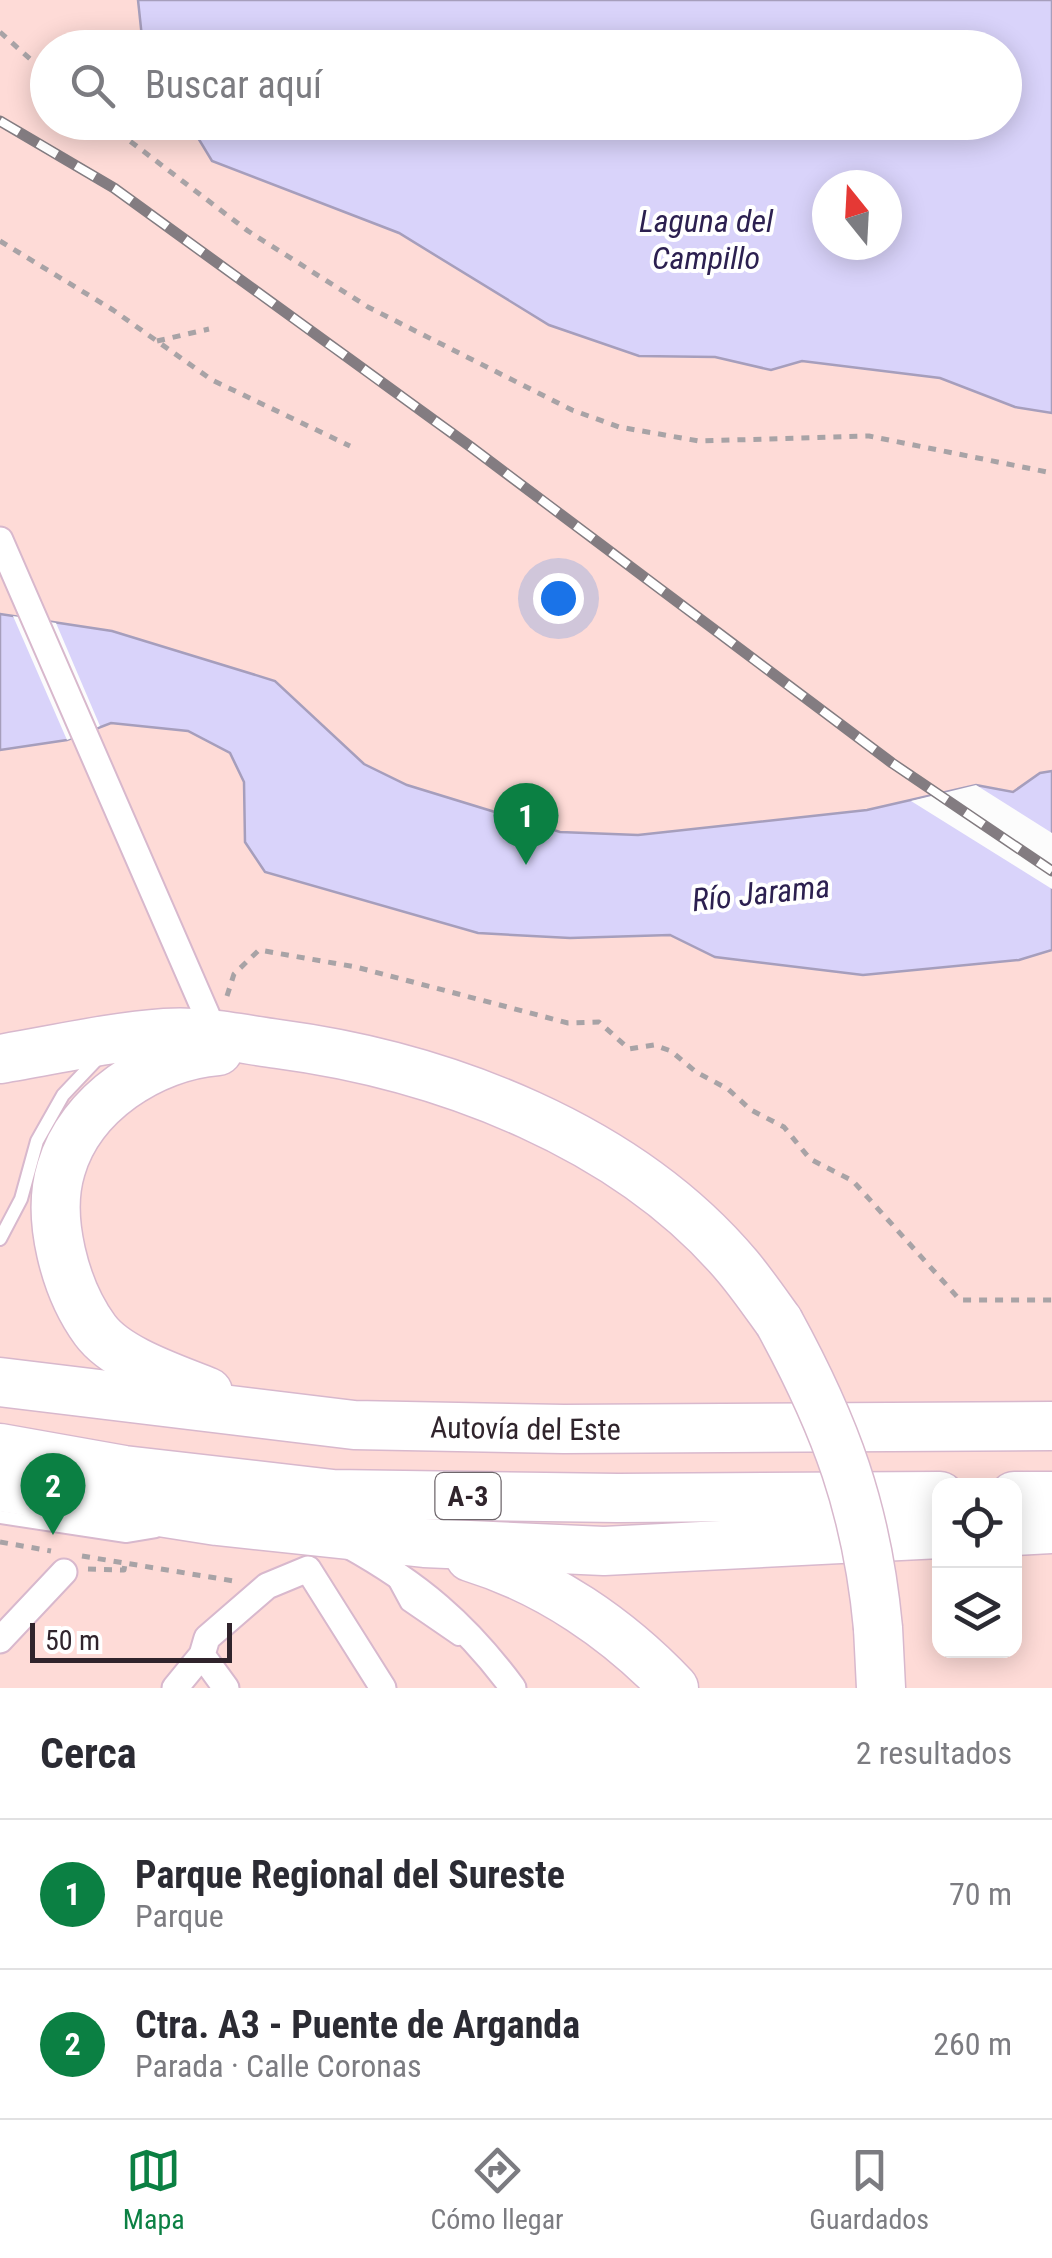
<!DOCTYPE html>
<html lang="es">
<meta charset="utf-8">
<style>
:root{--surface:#fff;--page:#f2f2f3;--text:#2b2b33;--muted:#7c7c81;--line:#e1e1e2;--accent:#0b8043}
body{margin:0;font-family:"Roboto Condensed",sans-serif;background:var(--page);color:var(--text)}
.controls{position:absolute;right:30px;bottom:30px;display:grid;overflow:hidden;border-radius:20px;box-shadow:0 5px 25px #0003}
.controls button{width:90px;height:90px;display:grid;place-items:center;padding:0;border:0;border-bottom:2px solid var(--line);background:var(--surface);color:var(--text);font:50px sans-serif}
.compass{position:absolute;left:812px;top:170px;width:90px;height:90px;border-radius:50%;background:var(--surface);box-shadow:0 5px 25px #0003;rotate:342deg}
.scale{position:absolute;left:30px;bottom:25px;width:202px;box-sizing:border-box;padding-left:10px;border:5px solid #30242c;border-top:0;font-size:28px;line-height:35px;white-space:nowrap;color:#30242c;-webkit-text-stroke:8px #fff;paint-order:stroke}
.you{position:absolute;left:558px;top:598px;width:35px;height:35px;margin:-25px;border:8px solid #fff;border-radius:50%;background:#1a73e8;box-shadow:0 0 0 15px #1a73e833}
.badge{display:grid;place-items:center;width:65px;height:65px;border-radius:50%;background:var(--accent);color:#fff;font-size:32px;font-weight:700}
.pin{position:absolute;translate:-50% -82px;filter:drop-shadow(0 2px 5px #0008)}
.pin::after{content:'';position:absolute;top:52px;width:35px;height:30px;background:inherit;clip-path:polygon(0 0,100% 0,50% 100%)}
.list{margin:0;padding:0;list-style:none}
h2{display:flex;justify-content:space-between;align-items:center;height:130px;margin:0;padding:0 40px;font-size:42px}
h2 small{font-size:32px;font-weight:400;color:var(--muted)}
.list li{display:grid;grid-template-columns:65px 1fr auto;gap:30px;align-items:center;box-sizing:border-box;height:150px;padding:0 40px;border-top:2px solid var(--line)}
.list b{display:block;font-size:38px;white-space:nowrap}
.list p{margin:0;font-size:32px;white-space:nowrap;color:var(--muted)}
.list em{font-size:32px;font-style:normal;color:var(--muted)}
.icon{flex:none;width:55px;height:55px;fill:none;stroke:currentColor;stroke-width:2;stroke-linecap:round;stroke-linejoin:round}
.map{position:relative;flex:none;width:1052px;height:1688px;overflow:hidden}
.search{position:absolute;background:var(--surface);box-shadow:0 5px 25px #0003;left:30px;right:30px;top:30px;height:110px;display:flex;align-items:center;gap:25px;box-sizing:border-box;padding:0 35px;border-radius:55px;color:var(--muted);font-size:38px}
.sheet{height:430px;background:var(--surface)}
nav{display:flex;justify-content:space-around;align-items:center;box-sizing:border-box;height:140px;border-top:2px solid var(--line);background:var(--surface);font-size:28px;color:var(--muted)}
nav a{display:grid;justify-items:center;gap:5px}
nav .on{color:var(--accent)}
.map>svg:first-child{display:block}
</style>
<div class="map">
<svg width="1052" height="1688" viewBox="0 0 1052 1688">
<rect width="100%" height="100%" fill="#fcfcfc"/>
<!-- green -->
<path fill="#fedbd7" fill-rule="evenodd" d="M0,0h1052v1688h-1052zM48,48h956v74h-956zM827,185h60v60h-60zM940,1486h74v164h-74z"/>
<!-- water -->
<path fill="#d9d3fa" stroke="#a69ebc" stroke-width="2.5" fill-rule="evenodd" d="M138,0h914v413l-37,-6 -75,-29 -138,-17 -31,9 -56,-13 -76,-1 -90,-31 -150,-92 -187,-72 -23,-38 815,-1v-74l-861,-1zM827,185h60v60h-60z
M0,614l112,17 163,50 89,83 43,21 153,47 78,3 229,-25 109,-25 37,7 27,-19 12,-2v179l-33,10 -156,15 -148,-18 -45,-22 -100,3 -92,-5 -213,-61 -20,-30 -1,-60 -14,-29 -42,-22 -77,-8 -44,17 -67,10z"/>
<!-- pier -->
<path fill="#fcfcfc" d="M13,616l43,7 44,103 -33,14z
M976,785l76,48v56l-141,-88z"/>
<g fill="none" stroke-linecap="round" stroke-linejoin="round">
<!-- service casing -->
<g stroke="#d8b8cd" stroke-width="16">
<path id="service" d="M0,1239l21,-40 16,-58 26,-46 36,-38
M0,1517l126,19 30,-5
M394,1580l13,24 51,35"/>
</g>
<!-- minor casing -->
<g stroke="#d8b8cd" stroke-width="29">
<path id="minor" d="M0,540l216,496 -3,-2
M348,1545c70,39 117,78 165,143
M0,1640l64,-68
M202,1655l24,33
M175,1688l27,-33 5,-17 60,-52 41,-17 75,119"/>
</g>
<!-- motorway casing -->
<g stroke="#d8b8cd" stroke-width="51">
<g id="motorway">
<path d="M0,1059c54,-9 110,-22 165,-26 37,-3 76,6 113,11 166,22 350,92 460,223 15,18 28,37 41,55"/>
<path id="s1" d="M0,1382l354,43 210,4 488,-3"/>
<path d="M208,1392c-34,-14 -91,-32 -113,-62 -30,-41 -49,-112 -34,-161 19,-66 91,-113 157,-118"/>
<path d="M0,1448l124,22 209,24 285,4 322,-2"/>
<path d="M0,1487l217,34 207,22 180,8 336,-17"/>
<path d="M1014,1496h38"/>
<path d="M1014,1531l38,-2"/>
<path d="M470,1557c78,24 148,72 204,131"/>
<path d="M878,1628l3,60"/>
</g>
</g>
<!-- path -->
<path stroke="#a8a3a6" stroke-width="5" stroke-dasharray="8 8" stroke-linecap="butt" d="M0,32l48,43
M105,122l143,109 120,76 204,103 47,17 80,14 170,-5 183,37
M0,241l113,69 99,70 138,66
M157,341l52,-12
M227,996l7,-22 25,-24 97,17 212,56 31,-1 30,27 25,-4 17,6 25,21 32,17 23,21 33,17 26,32 43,22 107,119h92
M0,1542l51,9
M82,1556l152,25
M88,1569l36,1 1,-6"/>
<!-- service -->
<use href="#service" stroke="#fff" stroke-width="12"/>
<!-- minor -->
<use href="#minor" stroke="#fff" stroke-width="25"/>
<!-- motorway -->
<use href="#motorway" stroke="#fff" stroke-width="48"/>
<!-- rail casing -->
<g stroke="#837c81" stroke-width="11">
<path id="rail" d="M0,121l114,67 357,259 421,316 160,108"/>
</g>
<!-- rail -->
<use href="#rail" stroke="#fff" stroke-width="8" stroke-dasharray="22" stroke-linecap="butt"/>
<!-- motorway-bridge casing -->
<g stroke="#d8b8cd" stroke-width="51" stroke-linecap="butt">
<path id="motorway-bridge" d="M779,1322c57,104 88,188 99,306"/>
</g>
<!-- motorway-bridge -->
<use href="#motorway-bridge" stroke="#fff" stroke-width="48"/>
</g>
<g text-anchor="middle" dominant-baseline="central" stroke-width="8" stroke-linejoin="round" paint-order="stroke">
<!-- shield labels -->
<rect fill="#fff" stroke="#6e666b" stroke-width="2.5" x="435.5" y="1473" width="65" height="46" rx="8"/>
<g font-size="28" font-weight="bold" fill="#30242c">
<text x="468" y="1496">A-3</text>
</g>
<!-- street labels -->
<g font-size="30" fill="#30242c" stroke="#fff">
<text stroke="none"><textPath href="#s1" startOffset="528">Autovía del Este</textPath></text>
</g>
<!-- water labels -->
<g font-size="32" font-style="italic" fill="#2c2050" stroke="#fff">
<text x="706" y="221">Laguna del<tspan x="706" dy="37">Campillo</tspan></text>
<text transform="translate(761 893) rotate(-6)">Río Jarama</text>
</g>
</g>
</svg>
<div class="controls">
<button><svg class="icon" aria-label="locate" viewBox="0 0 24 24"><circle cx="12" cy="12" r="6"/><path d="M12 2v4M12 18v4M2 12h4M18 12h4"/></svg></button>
<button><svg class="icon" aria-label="layers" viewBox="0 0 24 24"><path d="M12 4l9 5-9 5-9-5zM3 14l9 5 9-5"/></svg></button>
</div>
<svg class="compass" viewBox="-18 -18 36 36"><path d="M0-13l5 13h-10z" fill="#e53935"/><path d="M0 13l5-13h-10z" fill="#7c7c81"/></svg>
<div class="scale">50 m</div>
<div class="you"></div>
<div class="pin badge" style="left:526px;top:865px">1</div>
<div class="pin badge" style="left:53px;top:1535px">2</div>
<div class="search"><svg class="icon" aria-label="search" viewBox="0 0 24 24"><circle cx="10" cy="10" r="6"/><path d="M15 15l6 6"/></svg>Buscar aquí</div>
</div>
<section class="sheet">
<h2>Cerca<small>2 resultados</small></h2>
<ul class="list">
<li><span class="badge">1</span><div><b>Parque Regional del Sureste</b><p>Parque</p></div><em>70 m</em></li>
<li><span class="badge">2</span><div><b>Ctra. A3 - Puente de Arganda</b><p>Parada · Calle Coronas</p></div><em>260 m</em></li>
</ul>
</section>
<nav>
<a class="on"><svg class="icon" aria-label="map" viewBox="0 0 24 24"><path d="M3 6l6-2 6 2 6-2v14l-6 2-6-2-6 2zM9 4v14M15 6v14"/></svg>Mapa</a>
<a><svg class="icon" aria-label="directions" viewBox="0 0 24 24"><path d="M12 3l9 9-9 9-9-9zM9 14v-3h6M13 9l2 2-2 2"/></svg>Cómo llegar</a>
<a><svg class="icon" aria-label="saved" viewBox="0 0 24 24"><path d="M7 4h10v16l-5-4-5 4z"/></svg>Guardados</a>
</nav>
